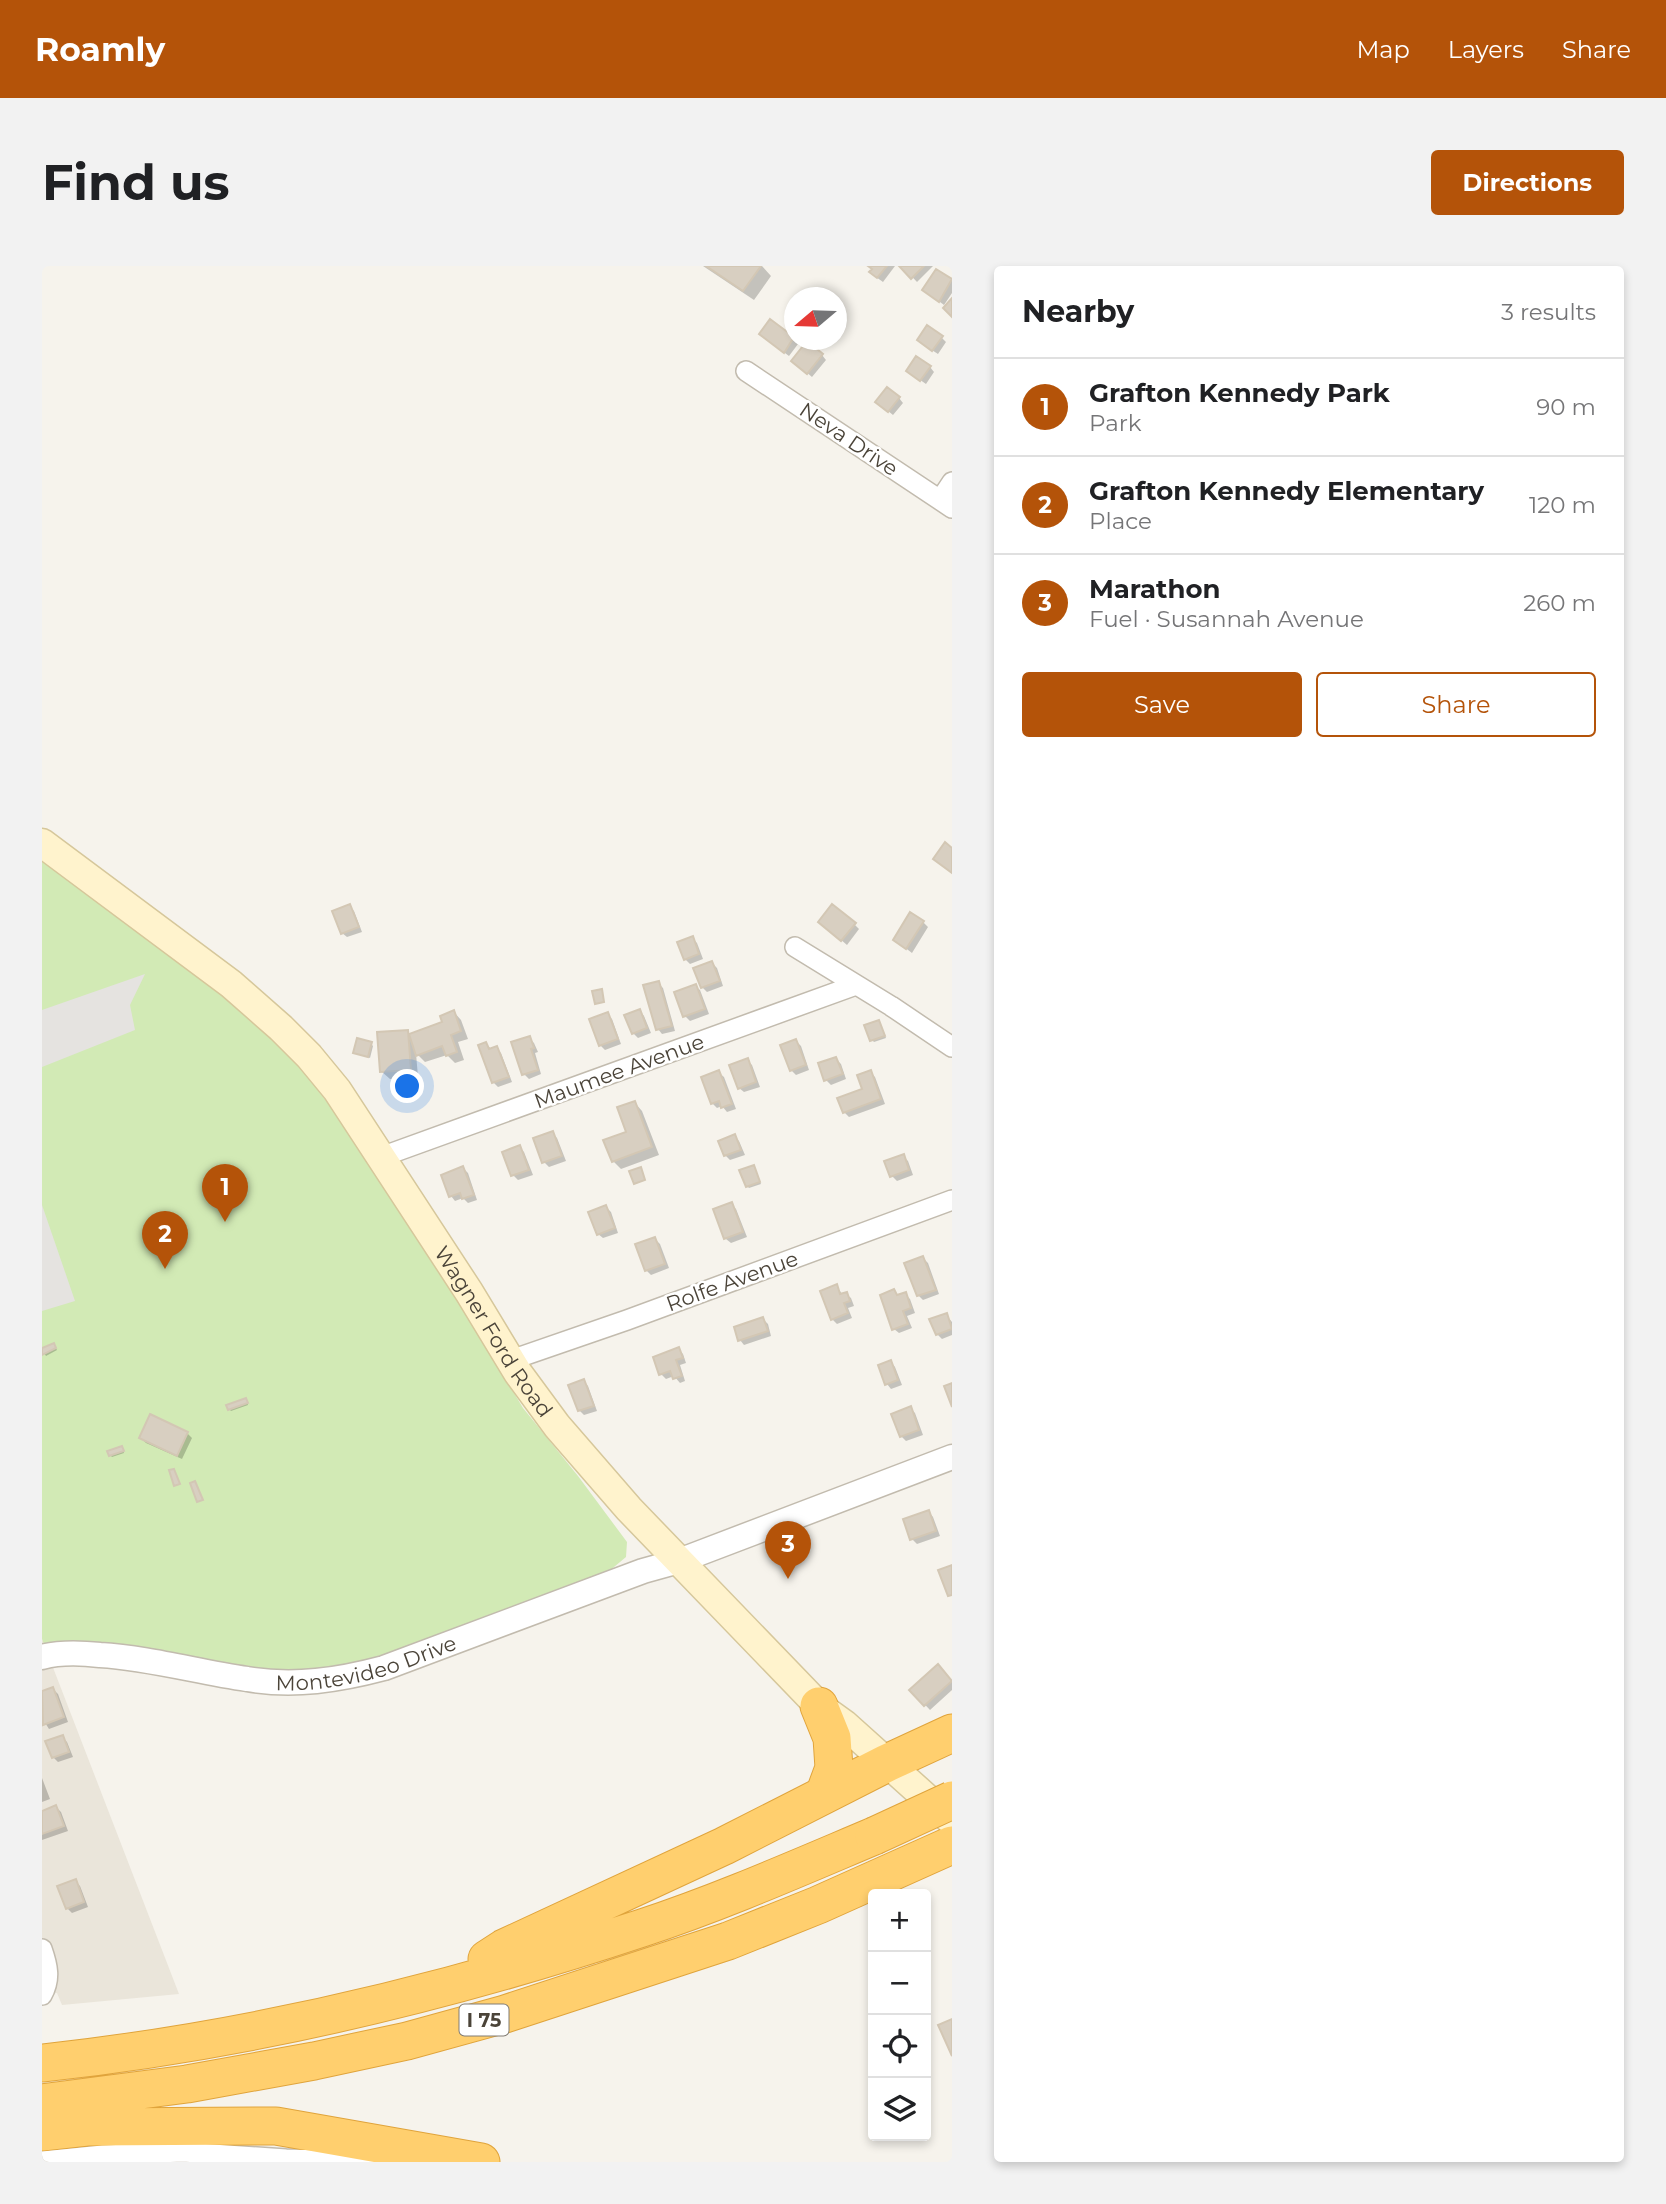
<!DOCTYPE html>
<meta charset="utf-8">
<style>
:root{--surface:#fff;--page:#f2f2f2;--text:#202124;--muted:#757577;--line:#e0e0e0;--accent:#b45309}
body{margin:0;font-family:Montserrat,sans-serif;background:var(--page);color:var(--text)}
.controls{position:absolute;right:21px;bottom:21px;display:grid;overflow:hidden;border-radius:7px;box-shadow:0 4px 10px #0003}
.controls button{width:63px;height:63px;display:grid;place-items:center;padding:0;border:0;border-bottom:2px solid var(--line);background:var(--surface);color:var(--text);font:35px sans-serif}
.compass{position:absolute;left:742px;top:21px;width:63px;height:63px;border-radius:50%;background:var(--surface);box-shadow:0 4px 10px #0003;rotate:251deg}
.you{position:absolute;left:366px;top:821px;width:24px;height:24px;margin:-18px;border:5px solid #fff;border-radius:50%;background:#1a73e8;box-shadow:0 0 0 10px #1a73e833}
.badge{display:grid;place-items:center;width:46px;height:46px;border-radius:50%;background:var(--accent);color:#fff;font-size:23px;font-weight:700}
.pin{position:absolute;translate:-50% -58px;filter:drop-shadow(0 2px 4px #0008)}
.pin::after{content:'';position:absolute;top:37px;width:24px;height:21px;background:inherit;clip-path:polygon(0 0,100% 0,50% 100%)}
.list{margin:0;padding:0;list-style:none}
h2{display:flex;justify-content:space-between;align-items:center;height:91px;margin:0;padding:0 28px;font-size:30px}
h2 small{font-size:23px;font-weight:400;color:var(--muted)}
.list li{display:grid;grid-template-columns:46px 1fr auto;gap:21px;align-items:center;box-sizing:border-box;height:98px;padding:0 28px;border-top:2px solid var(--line)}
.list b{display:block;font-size:26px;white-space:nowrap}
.list p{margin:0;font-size:23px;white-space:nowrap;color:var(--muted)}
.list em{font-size:23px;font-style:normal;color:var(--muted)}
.actions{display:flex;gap:14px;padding:21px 28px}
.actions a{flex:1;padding:16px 0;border:2px solid var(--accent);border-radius:7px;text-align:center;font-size:24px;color:var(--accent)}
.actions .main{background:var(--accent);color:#fff}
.icon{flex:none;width:38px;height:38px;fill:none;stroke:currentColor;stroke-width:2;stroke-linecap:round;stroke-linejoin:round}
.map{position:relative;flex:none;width:910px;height:1896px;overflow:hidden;border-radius:7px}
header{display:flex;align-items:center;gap:42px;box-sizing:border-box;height:98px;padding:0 35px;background:var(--accent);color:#fff}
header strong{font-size:33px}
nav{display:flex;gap:38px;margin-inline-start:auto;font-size:24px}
.intro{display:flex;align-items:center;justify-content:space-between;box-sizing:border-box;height:168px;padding:0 42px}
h1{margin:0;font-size:49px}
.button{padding:18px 32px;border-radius:7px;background:var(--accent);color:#fff;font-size:24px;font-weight:700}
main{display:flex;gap:42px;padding:0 42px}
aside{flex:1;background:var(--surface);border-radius:7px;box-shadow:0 4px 10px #0003}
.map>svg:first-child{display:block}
</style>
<header>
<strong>Roamly</strong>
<nav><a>Map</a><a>Layers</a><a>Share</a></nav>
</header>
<div class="intro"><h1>Find us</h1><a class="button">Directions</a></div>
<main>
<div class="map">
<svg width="910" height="1896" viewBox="0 0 910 1896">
<rect width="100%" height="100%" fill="#f6f3ec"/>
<!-- residential -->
<path fill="#eae5da" d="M0,1373l137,355 -117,11 -5,-12 -15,2z"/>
<!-- green -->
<path fill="#d2eab5" d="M0,591l181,137 48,43 38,41 43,57 111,173 60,100 55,68 49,66 -1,15 -24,20 -208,79 -58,16 -59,3 -232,-28 -3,-8z"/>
<!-- parking -->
<path fill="#e5e3e0" d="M103,708l-15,31 5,25 -93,37v-57z
M0,939l33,96 -33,10z"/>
<!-- shadow -->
<path fill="#0003" d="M661,0h59l9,10 -17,24z
M828,0h25l-12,16 -7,-5 -3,-8z
M860,0h31l-16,16z
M894,5l16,10v12l-8,12 -20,-15z
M728,56l28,22 -9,12 -23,-17z
M899,71l5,5 -8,12 -14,-9z
M780,89l4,5 -14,17 -14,-12z
M888,101l4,5 -8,12 -13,-9z
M857,132l4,5 -10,12 -11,-9z
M307,640l5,5 8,21 -15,5 -5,-4z
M881,656l5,5 -16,26 -17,-13z
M813,659l4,4 -12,16 -22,-19z
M650,672l5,5 6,16 -13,5 -5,-5z
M670,697l5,5 6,18 -16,6 -5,-5z
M616,717l5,5 12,43 -13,3 -4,-5z
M653,720l5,4 9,24 -19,7 -5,-5z
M598,745l4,5 7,17 -13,5 -5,-5z
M412,746l7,8 7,19 -10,3 6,18 -9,3 -8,-8 -22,7 -9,-9 2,24 -28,2 -8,-7 25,-40 4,3 33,-12z
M565,748l5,5 9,25 -16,6 -5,-5z
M837,756l7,16 -12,4 -2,-2z
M487,772l5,5 4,9 -3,1 6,21 -12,5 -5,-5z
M754,775l5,5 8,24 -13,5 -5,-5z
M329,778l2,2 -3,12 -15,-6z
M444,778l5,5 5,-1 5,5 11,29 -14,5 -5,-5z
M794,793l5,5 5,15 -15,6 -5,-5z
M705,794l5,5 8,22 -16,5 -5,-4z
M828,806l5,5 10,27 -36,13 -5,-5 20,-22z
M677,807l5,4 12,32 -9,3 -5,-6 -5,2 -5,-5z
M593,837l7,8 17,44 -38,14 -8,-8 15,-28z
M510,867l5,5 9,23 -17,6 -5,-5z
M692,870l5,5 6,14 -15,5 -5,-5z
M477,881l5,5 9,23 -15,5 -5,-5 -9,-22z
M861,890l5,5 5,14 -16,6 -5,-5z
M712,901l7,17 -12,4 -2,-2z
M421,902l5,5 9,27 -9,3 -5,-5 -8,3 -4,-5z
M689,938l5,5 11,28 -16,6 -5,-4 -11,-29z
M564,941l5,5 7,21 -15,5 -5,-4z
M613,973l5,5 9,24 -18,7 -5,-5z
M881,992l5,5 11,31 -16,6 -5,-5z
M794,1020l7,9 3,-1 5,4 3,8 -6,2 4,10 -15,6 -5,-5z
M852,1025l5,5 6,-2 5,5 5,14 -8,3 5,12 -13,5 -5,-4z
M904,1049l6,7v13l-10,4 -5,-5z
M721,1053l5,5 3,12 -27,9 -4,-5z
M13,1081l2,3 -11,6 -4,-6z
M636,1083l5,5 3,9 -6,2 5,16 -5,2 -6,-7 -8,3 -5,-5z
M849,1096l4,5 7,18 -11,4 -4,-5z
M542,1115l4,5 9,25 -13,4 -5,-5z
M205,1135l1,4 -17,6 -2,-2z
M868,1142l5,5 8,22 -17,6 -5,-5z
M145,1167l5,5 -10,21 -36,-16 -5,-5z
M81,1184l1,3 -12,4 -2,-2z
M887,1246l4,5 7,19 -23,8 -5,-5z
M895,1400l15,16v8l-22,20 -19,-20z
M11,1423l5,5 10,28 -19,7 -7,-11v-25z
M20,1471l5,5 6,15 -15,5 -5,-5z
M0,1512l8,21 -8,3z
M14,1541l5,5 7,19 -26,9v-28z
M33,1615l5,5 8,21 -16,6 -5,-5z"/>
<!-- building -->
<path fill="#d8cfc1" stroke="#d3c7b4" stroke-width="2" d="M664,0h55l-18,25z
M826,0h19l-10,12 -8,-6 3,-3z
M857,0h25l-13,13z
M894,3l16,10 -13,23 -17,-12z
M910,32v19l-9,-9z
M728,53l24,18 -10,16 -25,-19z
M885,59l16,11 -11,15 -15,-11z
M765,75l16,13 -16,20 -16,-13z
M874,90l15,10 -11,15 -14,-10z
M845,121l13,10 -12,15 -13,-10z
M903,576l7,6v25l-19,-14z
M308,638l9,23 -18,7 -9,-23z
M790,638l24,19 -15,18 -23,-19z
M868,646l14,9 -18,28 -13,-9z
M651,670l6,18 -15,6 -7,-18z
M670,695l8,20 -19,7 -8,-20z
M617,715l13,45 -16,4 -13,-45z
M654,718l9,25 -22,8 -9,-25z
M560,723l2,13 -9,2 -3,-13z
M598,743l7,19 -15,6 -8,-19z
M412,744l7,21 -10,4 6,17 -11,4 -4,-10 -26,10 -7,-22 33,-12 -2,-6z
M566,746l10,27 -19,7 -10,-27z
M837,754l6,16 -15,5 -6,-16z
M366,764l3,40 -31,2 -3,-40z
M488,770l4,12 -3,1 7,21 -16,5 -11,-33z
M315,772l15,4 -4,15 -15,-4z
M754,773l10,26 -16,6 -10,-26z
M444,776l3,7 8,-3 12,31 -17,6 -14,-38z
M794,791l7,17 -19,7 -6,-18z
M706,792l8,24 -18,7 -9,-24z
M677,804l13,34 -11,4 -2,-7 -8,3 -10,-27z
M829,804l10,29 -38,14 -6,-15 25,-9 -5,-14z
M593,835l17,46 -40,15 -9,-22 23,-8 -9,-25z
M511,865l9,25 -20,7 -9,-25z
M693,868l6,16 -17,6 -6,-15z
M478,879l9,25 -18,6 -9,-24z
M862,888l5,16 -19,7 -6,-16z
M712,899l6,17 -14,5 -7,-17z
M421,900l11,29 -12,4 -2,-6 -11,4 -8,-22z
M599,901l4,13 -11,4 -5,-13z
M690,936l11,30 -19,7 -11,-30z
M564,939l9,23 -18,7 -9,-23z
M613,971l10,27 -20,7 -10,-27z
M881,990l13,34 -19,6 -13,-33z
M795,1018l3,10 7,-2 3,9 -6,2 4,10 -17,7 -11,-29z
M852,1023l3,6 9,-3 5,16 -8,3 5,13 -16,6 -12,-35z
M905,1047l5,16 -16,6 -7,-16z
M721,1051l5,14 -30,10 -4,-14z
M12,1077l2,5 -14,7v-7z
M637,1081l4,11 -7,2 6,16 -9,3 -3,-8 -11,4 -6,-18z
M849,1094l7,20 -13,5 -7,-20z
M542,1113l10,27 -16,5 -10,-26z
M910,1117v24l-8,-21z
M204,1132l2,5 -20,7 -2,-5z
M869,1140l8,24 -19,7 -9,-23z
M108,1148l38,18 -11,24 -38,-18z
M80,1180l2,5 -15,5 -2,-5z
M132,1203l6,15 -6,2 -5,-16z
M153,1215l8,19 -6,2 -7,-19z
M887,1244l7,21 -26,9 -7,-21z
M910,1299v30l-4,1 -10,-26z
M896,1398l14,17 -28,25 -15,-16z
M11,1421l11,30 -21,8 -1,-34z
M21,1469l6,17 -17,6 -7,-17z
M14,1539l8,21 -22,8v-23z
M34,1613l8,23 -18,7 -9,-23z
M910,1753v37l-14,-31z"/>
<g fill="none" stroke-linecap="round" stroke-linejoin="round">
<!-- minor casing -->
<g stroke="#c2bbae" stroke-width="22">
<path id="minor" d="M704,105l206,137
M898,234l12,-18
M753,681l96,59 61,41
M339,891l475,-172
M469,1094l116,-40 325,-120
M0,1683c6,17 9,30 0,46
M0,1895l61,-6 80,-3 103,7 111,3"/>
</g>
<!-- tertiary casing -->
<g stroke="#c2bbae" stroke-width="27">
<g id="tertiary">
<path id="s1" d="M0,1391c18,-5 40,-4 58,-2 50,3 98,17 147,24 47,8 92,1 137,-11l259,-97 36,-10 273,-104"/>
</g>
</g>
<!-- secondary casing -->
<g stroke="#d6c79b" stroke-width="31">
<g id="secondary">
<path id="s2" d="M0,577l189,141 50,44 28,28 28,34 132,202 49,81 39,53 72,83 190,197 25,18 108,97"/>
</g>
</g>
<!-- motorway casing -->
<g stroke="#e0a43c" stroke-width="39">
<path id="motorway" d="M777,1440l13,32 2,30 -10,27
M445,1693l17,-11 220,-102 163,-83 65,-30
M0,1797c205,-22 405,-70 600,-135 79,-26 156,-60 232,-92
M0,1837l145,-19 127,-23 93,-20 98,-27 223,-73 90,-36 134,-60
M0,1866l45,-5 189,-1 205,36"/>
</g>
<!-- minor -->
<use href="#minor" stroke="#fff" stroke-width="19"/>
<!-- tertiary -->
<use href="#tertiary" stroke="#fff" stroke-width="24"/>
<!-- secondary -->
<use href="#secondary" stroke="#fff3cd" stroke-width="28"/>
<!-- motorway -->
<use href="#motorway" stroke="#ffcf6e" stroke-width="37"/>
<!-- motorway-bridge casing -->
<g stroke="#e0a43c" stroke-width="39" stroke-linecap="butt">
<path id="motorway-bridge" d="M832,1570l78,-36"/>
</g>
<!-- motorway-bridge -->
<use href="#motorway-bridge" stroke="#ffcf6e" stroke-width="37"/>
</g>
<g text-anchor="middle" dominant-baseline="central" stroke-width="5" stroke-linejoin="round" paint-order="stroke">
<!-- shield labels -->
<rect fill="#fff" stroke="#817c74" stroke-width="2" x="417.5" y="1738.5" width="49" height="31" rx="5"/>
<g font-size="19" font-weight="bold" fill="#4b4439">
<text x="442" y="1754">I 75</text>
</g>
<!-- street labels -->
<g font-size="21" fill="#4b4439" stroke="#fff">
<text transform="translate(807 173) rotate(34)">Neva Drive</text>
<text transform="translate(577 805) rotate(-20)">Maumee Avenue</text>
<text transform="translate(690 1015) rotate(-20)">Rolfe Avenue</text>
<text stroke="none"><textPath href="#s2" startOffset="674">Wagner Ford Road</textPath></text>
<text stroke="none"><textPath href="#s1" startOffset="329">Montevideo Drive</textPath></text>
</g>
</g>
</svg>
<div class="controls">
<button>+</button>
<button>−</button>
<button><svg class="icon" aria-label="locate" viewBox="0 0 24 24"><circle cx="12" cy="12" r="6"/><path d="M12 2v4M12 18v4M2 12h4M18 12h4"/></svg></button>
<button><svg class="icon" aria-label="layers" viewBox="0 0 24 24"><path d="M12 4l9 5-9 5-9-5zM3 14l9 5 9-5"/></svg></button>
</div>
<svg class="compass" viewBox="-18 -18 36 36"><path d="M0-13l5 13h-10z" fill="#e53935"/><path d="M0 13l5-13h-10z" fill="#757577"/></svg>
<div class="you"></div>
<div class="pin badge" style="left:183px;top:956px">1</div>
<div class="pin badge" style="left:123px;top:1003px">2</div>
<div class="pin badge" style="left:746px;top:1313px">3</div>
</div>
<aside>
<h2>Nearby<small>3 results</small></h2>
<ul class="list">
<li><span class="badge">1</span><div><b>Grafton Kennedy Park</b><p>Park</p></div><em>90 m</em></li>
<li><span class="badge">2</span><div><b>Grafton Kennedy Elementary</b><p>Place</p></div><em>120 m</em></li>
<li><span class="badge">3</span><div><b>Marathon</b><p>Fuel · Susannah Avenue</p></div><em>260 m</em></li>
</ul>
<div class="actions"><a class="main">Save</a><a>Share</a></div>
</aside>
</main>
